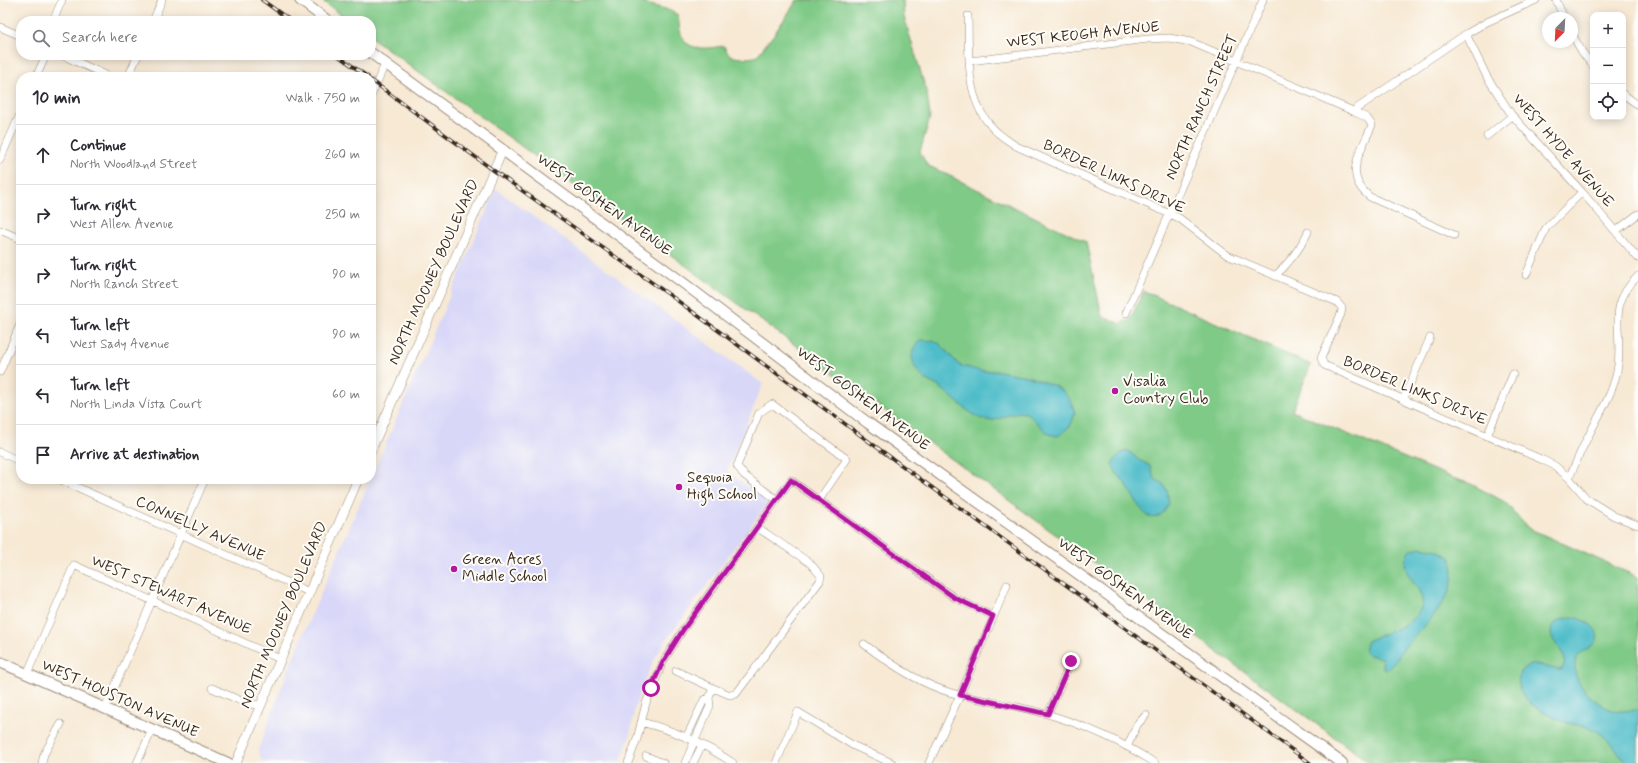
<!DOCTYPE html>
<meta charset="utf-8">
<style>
:root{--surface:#fff;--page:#f7f7f7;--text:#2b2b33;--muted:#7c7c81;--line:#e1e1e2}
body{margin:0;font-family:Mynerve,sans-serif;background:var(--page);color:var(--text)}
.controls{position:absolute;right:12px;top:12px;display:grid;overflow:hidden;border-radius:8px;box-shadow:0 2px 10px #0003}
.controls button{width:36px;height:36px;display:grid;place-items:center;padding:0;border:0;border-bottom:1px solid var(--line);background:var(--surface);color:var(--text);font:20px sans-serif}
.compass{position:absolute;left:1542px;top:12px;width:36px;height:36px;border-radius:50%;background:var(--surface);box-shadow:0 2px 10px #0003;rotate:204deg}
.stop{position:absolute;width:12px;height:12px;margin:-9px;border:3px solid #b5179e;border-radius:50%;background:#fff}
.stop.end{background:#b5179e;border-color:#fff;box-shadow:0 1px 4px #0008}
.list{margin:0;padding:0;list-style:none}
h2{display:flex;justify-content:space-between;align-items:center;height:52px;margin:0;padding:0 16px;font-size:17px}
h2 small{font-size:13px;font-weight:400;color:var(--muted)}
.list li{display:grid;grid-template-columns:26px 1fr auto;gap:12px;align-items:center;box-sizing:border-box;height:60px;padding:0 16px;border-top:1px solid var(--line)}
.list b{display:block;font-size:15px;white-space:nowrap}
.list p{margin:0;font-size:13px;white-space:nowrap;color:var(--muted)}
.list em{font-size:13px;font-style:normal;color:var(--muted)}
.icon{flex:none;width:22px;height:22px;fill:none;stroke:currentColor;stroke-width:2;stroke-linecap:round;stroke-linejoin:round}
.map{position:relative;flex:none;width:1638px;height:763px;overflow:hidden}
.search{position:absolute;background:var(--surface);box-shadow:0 2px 10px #0003;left:16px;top:16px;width:360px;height:44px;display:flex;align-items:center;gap:10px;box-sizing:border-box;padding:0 14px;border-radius:16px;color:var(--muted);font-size:15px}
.panel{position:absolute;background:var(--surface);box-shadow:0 2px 10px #0003;left:16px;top:72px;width:360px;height:412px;border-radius:16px}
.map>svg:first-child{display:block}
</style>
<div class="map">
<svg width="1638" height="763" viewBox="0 0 1638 763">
<rect width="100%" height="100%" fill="#fdfcf7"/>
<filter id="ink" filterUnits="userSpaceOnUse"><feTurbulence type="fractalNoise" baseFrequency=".025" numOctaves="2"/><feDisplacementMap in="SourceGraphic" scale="8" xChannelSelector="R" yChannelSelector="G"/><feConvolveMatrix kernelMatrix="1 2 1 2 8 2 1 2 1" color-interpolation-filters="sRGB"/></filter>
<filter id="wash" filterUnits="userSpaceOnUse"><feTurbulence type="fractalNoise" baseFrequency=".012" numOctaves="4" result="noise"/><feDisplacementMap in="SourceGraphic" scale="16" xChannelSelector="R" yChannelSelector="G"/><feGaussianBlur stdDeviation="0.9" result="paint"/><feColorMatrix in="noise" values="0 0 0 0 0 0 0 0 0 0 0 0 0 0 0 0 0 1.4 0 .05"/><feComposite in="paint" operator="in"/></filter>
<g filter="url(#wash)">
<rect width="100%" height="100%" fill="#f7e9d4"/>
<!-- built -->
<path fill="#d8d7f8" d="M496,189l267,195 -36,88 42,29 -104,141 -11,18 -10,22 -10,28 -4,26 -10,27h-352l-7,-3 -3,-10 34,-90z"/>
<!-- green -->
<path fill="#80ca87" stroke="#5e7a52" d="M321,0h311l37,10 9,5c1,6 1,13 3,19 6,19 28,14 43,12 5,15 19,12 32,11l19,-24 22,-33h106l1,17 23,76 3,24 -10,35 7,13 159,77 16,74 20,8 3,-3h4l15,-30 167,74 -19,46 161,67 18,6 34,18 23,26 110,49v186h-268l-999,-726v-16h-21z"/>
<!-- water -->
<path fill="#50bdc9" stroke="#467474" d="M921,340l12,1 7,3 19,21 22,6h18l28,5 28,10 8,5 8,10 4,12 -4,12 -11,10 -4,1 -9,-3 -20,-20c-19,-4 -25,10 -41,7 -13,-2 -35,-24 -45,-32 -5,-4 -11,-5 -16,-9 -13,-10 -19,-28 -4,-39z
M1127,450l12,10 11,6 4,12 9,6 4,6 2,14c-17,31 -31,1 -40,-15 -5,-9 -15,-16 -17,-26l8,-9z
M1421,547l16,3 13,7c14,37 -26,68 -47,92 -5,7 -10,18 -18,21l-2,-2 -1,-9c-9,-6 -23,0 -15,-18 15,-7 32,-11 44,-21 34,-28 -22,-42 -1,-70z
M1574,617c7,2 14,5 19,10 15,18 -12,20 -17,33 -7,20 17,43 34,49 8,4 19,1 28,1v53h-11c-10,-12 -18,-25 -32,-33 -9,-4 -18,-5 -27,-7 -16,-5 -47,-20 -49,-38 -1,-5 0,-9 1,-13 10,-13 26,-5 39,-2l3,-1c2,-4 4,-8 2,-12 -2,-7 -9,-12 -12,-20 -5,-14 11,-20 22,-20z"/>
</g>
<g filter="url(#ink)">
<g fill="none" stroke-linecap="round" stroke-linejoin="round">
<!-- minor casing -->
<g stroke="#998a79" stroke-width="8">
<path id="minor" d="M1556,0l8,18
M968,16c1,35 -3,81 22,109 7,9 17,15 26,21l163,72 48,37 110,47 5,6 -1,6 -20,44 3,7 219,95 12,6 14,12 18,21 27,17 24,9
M53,21l9,-21
M153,21l9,-21
M0,27l21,9
M1466,34l21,43 24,37 71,78 56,66
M1572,34l10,18 11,14
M62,55l48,22
M970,61l178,-22 21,-1 22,4 162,69 14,7 5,7c-11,27 -30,50 -2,72l84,38
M36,77l10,-22
M128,77l10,-22
M1623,94l15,11
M371,96l14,-32
M1353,111l113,-77 21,-12 49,-22
M1487,136l25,-20
M0,160l21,-48
M0,230l21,9
M1616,231l22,-17
M1526,275l20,-47 36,-36
M1275,276c14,-13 25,-27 33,-44
M1126,313l137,-313
M0,372l21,-50
M1403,400l27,-62
M1487,436l26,-62
M0,452l21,10
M1569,478c7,-15 13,-31 21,-45 11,-22 25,-43 28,-68 5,-36 -12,-58 20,-89
M59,479l250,113
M777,500l-33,-25 -7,-9 22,-53 13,-9 75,55 -28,41
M864,644c26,20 56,40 88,49 31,8 63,12 95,21 37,11 75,28 108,49
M676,671l37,17 -4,10 1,8 -25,57
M27,674l47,-109 206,94
M212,688l36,16 13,1
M713,688l17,7 6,-1 84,-113 1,-5 -11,-13 -52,-35
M105,709l100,-230
M1048,714l23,-53
M641,722c32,8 64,22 92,41
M686,738l18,-38 5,-2
M1127,747l10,-22 9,-10
M646,756l17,7
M42,763l2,-9 17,-30
M137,763l15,-33
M628,763l9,-24 9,-36 17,-41 20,-32 108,-150 164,118 38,18
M693,763l9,-18
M776,763l22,-51 56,34 38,17
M929,763l31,-68 47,-110"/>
</g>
<!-- tertiary casing -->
<g stroke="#998a79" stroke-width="10">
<path id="tertiary" d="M371,450l132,-301
M236,763l122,-284"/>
</g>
<!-- secondary casing -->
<g stroke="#998a79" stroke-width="12">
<path id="secondary" d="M300,0l28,21
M371,53l311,229 186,141 474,340
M0,662l228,101"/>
</g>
<!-- minor -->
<use href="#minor" stroke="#fff" stroke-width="7"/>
<!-- tertiary -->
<use href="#tertiary" stroke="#fff" stroke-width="9"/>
<!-- secondary -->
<use href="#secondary" stroke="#fff" stroke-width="10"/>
<!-- rail casing -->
<g stroke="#3b2a1e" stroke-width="3.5">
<path id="rail" d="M262,0l29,21
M337,55l31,22
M371,80l122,90 185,131 193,142 439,320"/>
</g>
<!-- rail -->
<use href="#rail" stroke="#fdfcf7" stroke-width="2" stroke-dasharray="6" stroke-linecap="butt"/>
</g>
</g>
<g fill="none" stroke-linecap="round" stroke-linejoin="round" filter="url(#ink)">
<!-- route -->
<path stroke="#b5179e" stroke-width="5" d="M651,688l12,-26 20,-32 108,-150 164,118 38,18 -33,79 88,19 23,-53"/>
</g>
<!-- markers -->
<g fill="#b5179e" stroke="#fdfcf7" stroke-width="1.5">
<circle cx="1115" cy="391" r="4"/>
<circle cx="679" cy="487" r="4"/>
<circle cx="454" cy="569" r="4"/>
</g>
<g text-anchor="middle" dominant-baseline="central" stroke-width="4" stroke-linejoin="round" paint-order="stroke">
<!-- street labels -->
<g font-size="15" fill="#3b2a1e" stroke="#fdfcf7">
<text transform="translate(1083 35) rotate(-6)">WEST KEOGH AVENUE</text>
<text transform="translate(1202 107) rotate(-66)">NORTH RANCH STREET</text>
<text transform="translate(1563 151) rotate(49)">WEST HYDE AVENUE</text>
<text transform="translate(1114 177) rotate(25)">BORDER LINKS DRIVE</text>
<text transform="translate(604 205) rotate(36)">WEST GOSHEN AVENUE</text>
<text transform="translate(434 272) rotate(-66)">NORTH MOONEY BOULEVARD</text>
<text transform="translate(1415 391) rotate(23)">BORDER LINKS DRIVE</text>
<text transform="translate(863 399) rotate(37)">WEST GOSHEN AVENUE</text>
<text transform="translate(200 529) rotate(24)">CONNELLY AVENUE</text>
<text transform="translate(1125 589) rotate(36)">WEST GOSHEN AVENUE</text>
<text transform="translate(171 595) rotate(24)">WEST STEWART AVENUE</text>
<text transform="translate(284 615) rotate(-67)">NORTH MOONEY BOULEVARD</text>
<text transform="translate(120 699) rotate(24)">WEST HOUSTON AVENUE</text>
</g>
<!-- poi labels -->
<g font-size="15" fill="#3b2a1e" stroke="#fdfcf7" text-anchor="start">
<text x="1123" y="382">Visalia<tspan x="1123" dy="17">Country Club</tspan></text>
<text x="687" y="478">Sequoia<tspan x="687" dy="17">High School</tspan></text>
<text x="462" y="560">Green Acres<tspan x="462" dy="17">Middle School</tspan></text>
</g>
</g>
</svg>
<div class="controls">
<button>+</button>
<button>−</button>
<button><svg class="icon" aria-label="locate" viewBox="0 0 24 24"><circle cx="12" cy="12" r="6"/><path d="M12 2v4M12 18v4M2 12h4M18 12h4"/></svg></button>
</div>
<svg class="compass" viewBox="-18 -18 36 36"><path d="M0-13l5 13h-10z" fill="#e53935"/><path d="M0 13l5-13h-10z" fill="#7c7c81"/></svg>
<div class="stop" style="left:651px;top:688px"></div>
<div class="stop end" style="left:1071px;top:661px"></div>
<div class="search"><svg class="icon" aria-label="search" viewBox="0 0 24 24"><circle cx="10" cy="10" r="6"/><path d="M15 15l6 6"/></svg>Search here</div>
<section class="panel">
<h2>10 min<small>Walk · 750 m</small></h2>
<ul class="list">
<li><svg class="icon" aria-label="ahead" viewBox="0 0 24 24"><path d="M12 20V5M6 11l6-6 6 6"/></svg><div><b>Continue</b><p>North Woodland Street</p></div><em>260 m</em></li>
<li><svg class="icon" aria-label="right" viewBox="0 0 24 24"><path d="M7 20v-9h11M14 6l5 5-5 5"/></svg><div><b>Turn right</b><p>West Allen Avenue</p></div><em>250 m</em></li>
<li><svg class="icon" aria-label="right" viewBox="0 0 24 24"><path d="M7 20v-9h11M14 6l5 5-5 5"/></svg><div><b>Turn right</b><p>North Ranch Street</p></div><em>90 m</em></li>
<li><svg class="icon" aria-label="left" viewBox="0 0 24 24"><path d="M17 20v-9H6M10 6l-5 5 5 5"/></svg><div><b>Turn left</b><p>West Sady Avenue</p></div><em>90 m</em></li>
<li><svg class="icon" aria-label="left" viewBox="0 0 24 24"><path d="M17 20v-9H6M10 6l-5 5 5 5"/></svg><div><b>Turn left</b><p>North Linda Vista Court</p></div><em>60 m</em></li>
<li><svg class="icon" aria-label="arrive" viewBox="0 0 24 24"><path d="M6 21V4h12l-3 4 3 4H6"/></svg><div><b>Arrive at destination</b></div></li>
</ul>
</section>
</div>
